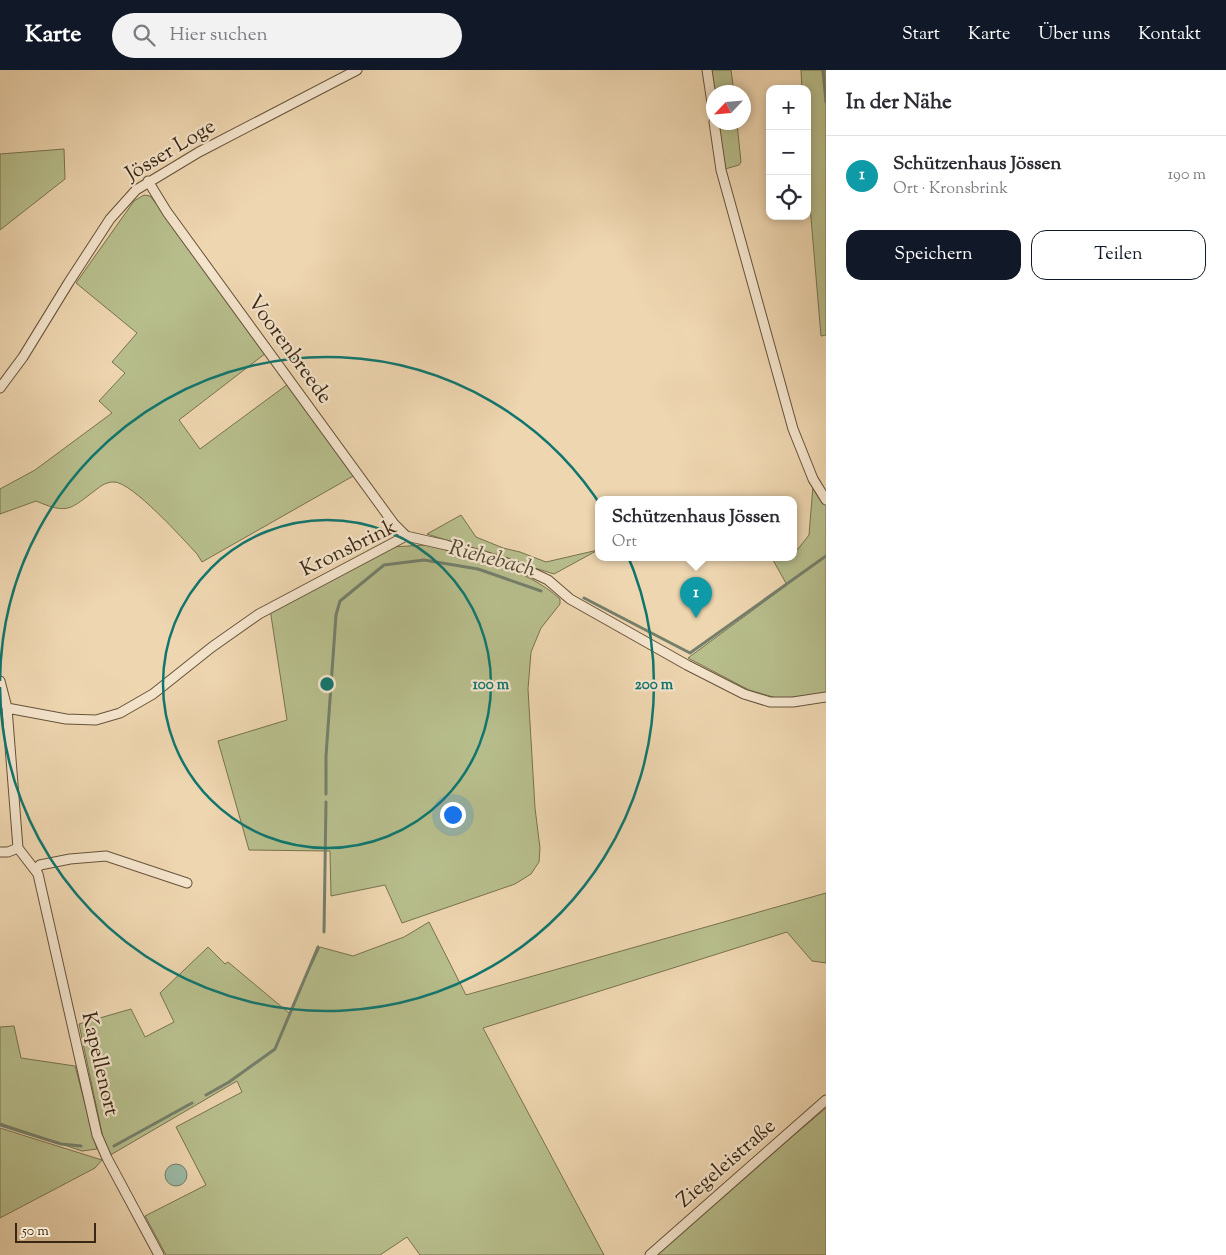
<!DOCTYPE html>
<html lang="de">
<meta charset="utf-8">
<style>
:root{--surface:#fff;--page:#f2f2f3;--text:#2b2b33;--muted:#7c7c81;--line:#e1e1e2;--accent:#111827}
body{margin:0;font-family:"Sorts Mill Goudy",serif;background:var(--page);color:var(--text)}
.controls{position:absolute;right:15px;top:15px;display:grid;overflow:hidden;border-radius:10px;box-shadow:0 2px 8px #0003}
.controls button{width:45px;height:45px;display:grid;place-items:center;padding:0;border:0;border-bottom:1px solid var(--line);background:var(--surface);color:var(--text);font:25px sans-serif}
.compass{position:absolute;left:706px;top:15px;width:45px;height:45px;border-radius:50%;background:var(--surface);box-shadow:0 2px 8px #0003;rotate:244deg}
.scale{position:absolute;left:15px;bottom:12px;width:81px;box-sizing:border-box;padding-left:5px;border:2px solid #392713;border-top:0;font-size:14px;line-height:18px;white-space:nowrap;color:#392713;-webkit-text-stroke:4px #f4e4cc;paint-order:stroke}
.you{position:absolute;left:452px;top:744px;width:18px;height:18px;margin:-12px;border:4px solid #fff;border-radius:50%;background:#1a73e8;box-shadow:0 0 0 8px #1a73e833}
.badge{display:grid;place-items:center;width:32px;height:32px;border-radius:50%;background:var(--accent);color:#fff;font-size:16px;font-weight:700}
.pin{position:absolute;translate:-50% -41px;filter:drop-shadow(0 1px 2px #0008)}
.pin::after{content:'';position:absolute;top:26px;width:18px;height:15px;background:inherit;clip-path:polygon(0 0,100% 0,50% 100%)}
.popup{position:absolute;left:595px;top:426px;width:202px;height:65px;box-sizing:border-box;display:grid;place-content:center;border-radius:10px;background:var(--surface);filter:drop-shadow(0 1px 4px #0005);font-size:16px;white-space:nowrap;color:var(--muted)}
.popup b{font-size:19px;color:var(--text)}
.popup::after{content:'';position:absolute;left:50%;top:100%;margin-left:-10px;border:10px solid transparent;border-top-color:var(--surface)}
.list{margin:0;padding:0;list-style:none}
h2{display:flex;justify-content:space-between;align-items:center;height:65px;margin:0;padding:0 20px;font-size:21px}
h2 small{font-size:16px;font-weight:400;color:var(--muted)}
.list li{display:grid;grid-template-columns:32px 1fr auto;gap:15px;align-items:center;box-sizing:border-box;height:80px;padding:0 20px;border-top:1px solid var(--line)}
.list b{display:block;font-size:19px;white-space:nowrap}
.list p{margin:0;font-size:16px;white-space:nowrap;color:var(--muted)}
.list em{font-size:16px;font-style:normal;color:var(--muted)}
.actions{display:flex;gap:10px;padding:15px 20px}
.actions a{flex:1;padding:11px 0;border:1px solid var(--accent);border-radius:15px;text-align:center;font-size:18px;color:var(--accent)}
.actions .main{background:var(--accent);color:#fff}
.icon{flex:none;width:28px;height:28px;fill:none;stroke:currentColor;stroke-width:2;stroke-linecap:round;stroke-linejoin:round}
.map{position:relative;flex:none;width:826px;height:1185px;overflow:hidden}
header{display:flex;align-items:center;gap:30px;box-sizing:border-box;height:70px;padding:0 25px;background:var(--accent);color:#fff}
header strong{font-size:24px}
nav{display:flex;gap:28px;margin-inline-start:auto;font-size:18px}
.search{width:350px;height:45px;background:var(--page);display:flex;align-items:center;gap:12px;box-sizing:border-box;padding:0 18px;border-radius:28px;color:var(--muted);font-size:19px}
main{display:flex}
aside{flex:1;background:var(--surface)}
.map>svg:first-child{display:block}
</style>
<header>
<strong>Karte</strong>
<div class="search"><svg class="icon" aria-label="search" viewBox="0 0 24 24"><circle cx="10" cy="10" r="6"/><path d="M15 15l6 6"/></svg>Hier suchen</div>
<nav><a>Start</a><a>Karte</a><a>Über uns</a><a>Kontakt</a></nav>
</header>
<main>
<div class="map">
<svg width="826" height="1185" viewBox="0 0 826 1185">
<rect width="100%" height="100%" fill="#eed6b0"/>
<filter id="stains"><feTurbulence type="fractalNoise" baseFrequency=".004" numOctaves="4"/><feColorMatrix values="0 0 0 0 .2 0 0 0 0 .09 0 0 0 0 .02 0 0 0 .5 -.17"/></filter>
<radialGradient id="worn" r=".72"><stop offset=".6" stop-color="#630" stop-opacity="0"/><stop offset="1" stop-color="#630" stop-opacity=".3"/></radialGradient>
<!-- green -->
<path fill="#b7be8c" stroke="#787250" d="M710,0h21l3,22 -20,1z
M801,0h25v265l-5,1 -14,-166v-81h-5z
M718,53h19l4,39 -2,3 -14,4z
M64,79l1,30 -65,51v-76z
M144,125l6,1 8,10 108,147 -87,67 21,29 88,-65 67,91 -153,87 -5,-8c-14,-15 -65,-72 -83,-72 -7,0 -12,3 -17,7 -27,20 -28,26 -61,12l-36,13v-25l35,-19 77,-57 -13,-12 26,-28 -13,-11 25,-29 -61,-50 58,-82z
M813,416l13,19v188l-46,6 -31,-9 -61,-32 99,-73 -14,-25 8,-3h13v-6l4,-2 11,-14z
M461,445l15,22 27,11 17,4 26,10 52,-12 -44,24 -127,-40z
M425,475c43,9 103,24 135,54v5l-19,24 -10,24 -3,37 7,119 5,40 -1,14 -8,12 -16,10 -113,39 -17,-38 -54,11 -1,-45 -81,-1 -31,-109 69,-21 -17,-111 122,-62z
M826,823v70l-14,-2 -25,-29 -304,96 121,227h-184l-13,-18 -27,18h-214l-21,-39 61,-31 -30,-58 66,-35 -5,-11 -130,76 -28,-133 52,-15 14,28 29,-15 -14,-29 48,-46 17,17 3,-2 61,51 31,-66 33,9 51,-19 25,-15 37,73z
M14,956l7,32 54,8 22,83 -15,2 -82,-28v-96z
M826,1038v147h-174z
M0,1058l102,32 -7,8 -95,50z"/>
<!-- water -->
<path fill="#9bbaa6" stroke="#747f6b" d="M165 1105a11 11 0 1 1 22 0a11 11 0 1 1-22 0Z"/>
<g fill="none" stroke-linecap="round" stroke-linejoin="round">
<!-- stream -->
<path stroke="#747f6b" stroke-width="3" d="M823,0l3,32
M584,528l106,55 136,-97
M326,724v-38l10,-141 4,-14 44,-36 40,-5 54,9 63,22
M324,862l2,-130
M206,1025l23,-13 46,-33 43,-102
M0,1055l61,19 20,2
M114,1076l78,-43"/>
<!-- minor casing -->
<g stroke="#66533a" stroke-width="11">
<path id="minor" d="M707,0l7,46
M714,52l7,48 72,259 20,50 13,21
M148,111l19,31 227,312 12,12
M0,318l23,-31 46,-75 41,-63 26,-29 63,-38 158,-82
M0,611l7,27 11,140
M7,638l59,11 30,1 24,-7 33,-19 59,-47 47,-33 147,-78 40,9 55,16 28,10 19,9 22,19 117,66 57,29 26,8h23l33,-5
M18,778l20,26 59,261 10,23 52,97
M0,782h8l10,-4
M35,800l5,-5 30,-6 36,-3 81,27
M650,1185l176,-155"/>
</g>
<!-- minor -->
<use href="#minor" stroke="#f4e4cc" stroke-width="9"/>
</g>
<!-- distance rings -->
<g fill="none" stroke="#0f766e" stroke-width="2.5">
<circle cx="327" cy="614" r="164"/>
<path d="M0 611A327 327 0 1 1 0 617"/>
</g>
<g text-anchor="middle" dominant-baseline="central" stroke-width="4.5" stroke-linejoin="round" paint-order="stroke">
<!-- street labels -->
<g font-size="21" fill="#392713" stroke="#f4e4cc">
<text transform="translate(171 81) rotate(-31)">Jösser Loge</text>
<text transform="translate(289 280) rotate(54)">Voorenbreede</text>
<text transform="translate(349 479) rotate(-26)">Kronsbrink</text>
<text transform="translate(99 994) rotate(77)">Kapellenort</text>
<text transform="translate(727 1094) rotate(-41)">Ziegeleistraße</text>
</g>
<!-- water labels -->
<g font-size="22" font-style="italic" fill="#524c38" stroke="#f4e4cc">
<text transform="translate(492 490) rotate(15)">Riehebach</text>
</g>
</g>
<circle cx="327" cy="614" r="8" fill="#0f766e" stroke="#f4e4cc" stroke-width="2.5"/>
<g font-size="15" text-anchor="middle" font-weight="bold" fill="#0f766e" stroke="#f4e4cc" stroke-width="4.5" stroke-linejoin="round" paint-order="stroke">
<text x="491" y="619">100 m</text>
<text x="654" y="619">200 m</text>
</g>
<rect width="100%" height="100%" filter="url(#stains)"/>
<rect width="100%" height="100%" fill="url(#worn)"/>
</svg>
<div class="controls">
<button>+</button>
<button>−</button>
<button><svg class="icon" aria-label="locate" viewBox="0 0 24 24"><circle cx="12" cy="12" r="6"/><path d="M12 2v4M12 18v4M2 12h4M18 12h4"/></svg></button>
</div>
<svg class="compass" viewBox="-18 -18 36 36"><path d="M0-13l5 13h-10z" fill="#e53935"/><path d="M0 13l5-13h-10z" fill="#7c7c81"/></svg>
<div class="scale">50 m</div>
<div class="you"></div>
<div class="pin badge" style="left:696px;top:548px;background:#0f9aa8">1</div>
<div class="popup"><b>Schützenhaus Jössen</b>Ort</div>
</div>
<aside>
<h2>In der Nähe<small></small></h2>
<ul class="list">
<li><span class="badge" style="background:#0f9aa8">1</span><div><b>Schützenhaus Jössen</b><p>Ort · Kronsbrink</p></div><em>190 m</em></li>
</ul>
<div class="actions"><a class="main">Speichern</a><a>Teilen</a></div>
</aside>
</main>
